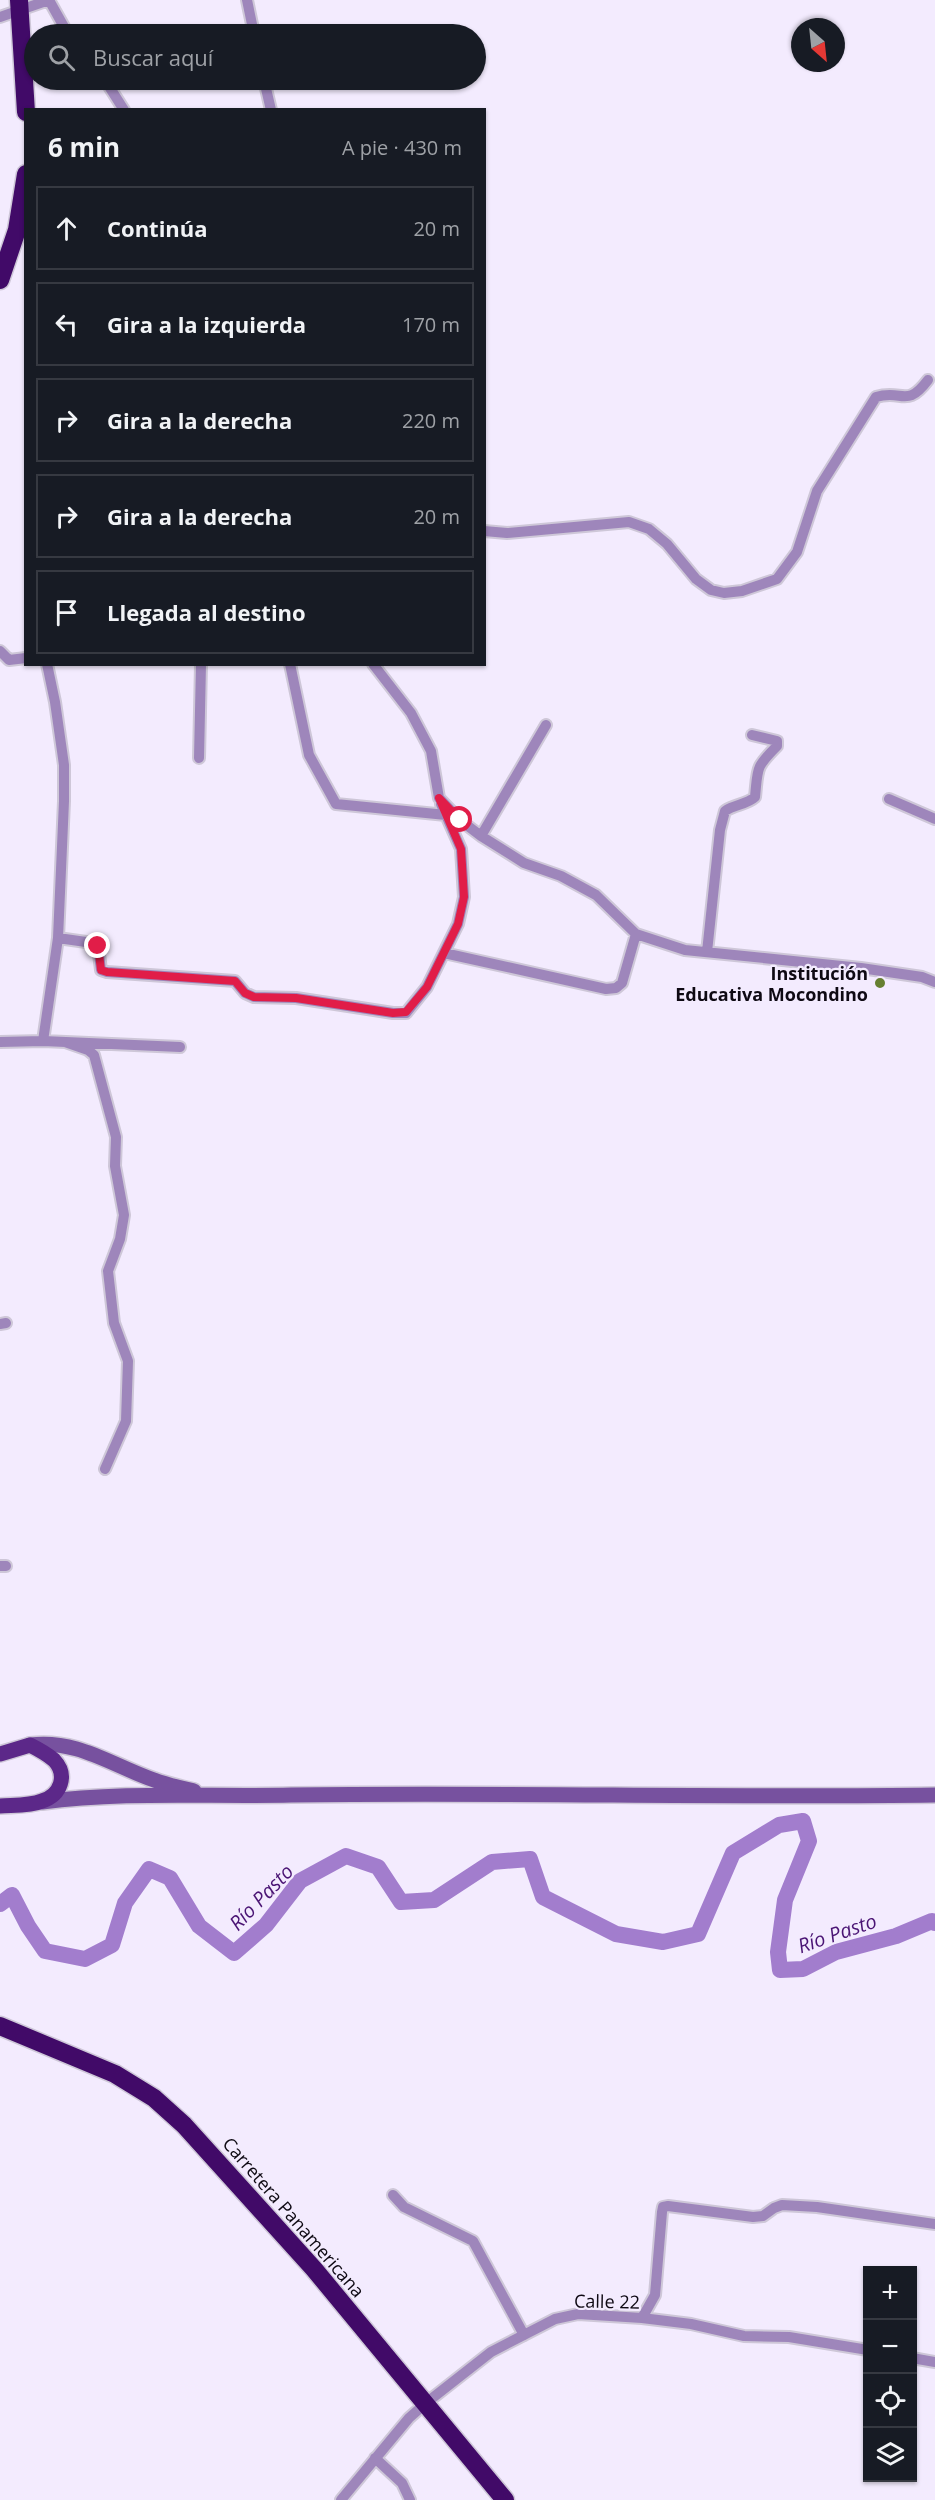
<!DOCTYPE html>
<html lang="es">
<meta charset="utf-8">
<style>
:root{--surface:#171b24;--page:#242831;--text:#f1f3f6;--muted:#9ea1a6;--line:#363941}
body{margin:0;font-family:"Open Sans",sans-serif;background:var(--page);color:var(--text)}
.controls{position:absolute;right:18px;bottom:18px;display:grid;overflow:hidden;border-radius:0px;box-shadow:0 2px 4px #0004}
.controls button{width:54px;height:54px;display:grid;place-items:center;padding:0;border:0;border-bottom:2px solid var(--line);background:var(--surface);color:var(--text);font:30px sans-serif}
.compass{position:absolute;left:791px;top:18px;width:54px;height:54px;border-radius:50%;background:var(--surface);box-shadow:0 2px 4px #0004;rotate:153deg}
.stop{position:absolute;width:18px;height:18px;margin:-14px;border:4px solid #e11d48;border-radius:50%;background:#fff}
.stop.end{background:#e11d48;border-color:#fff;box-shadow:0 2px 6px #0008}
.list{margin:0;padding:0;list-style:none}
h2{display:flex;justify-content:space-between;align-items:center;height:78px;margin:0;padding:0 24px;font-size:26px}
h2 small{font-size:20px;font-weight:400;color:var(--muted)}
.list li{display:grid;grid-template-columns:39px 1fr auto;gap:18px;align-items:center;box-sizing:border-box;height:84px;margin:0 12px 12px;padding:0 12px;border:2px solid var(--line);border-radius:0px}
.list b{display:block;font-size:22px;white-space:nowrap}
.list em{font-size:20px;font-style:normal;color:var(--muted)}
.icon{flex:none;width:33px;height:33px;fill:none;stroke:currentColor;stroke-width:2;stroke-linecap:round;stroke-linejoin:round}
.map{position:relative;flex:none;width:935px;height:2500px;overflow:hidden}
.search{position:absolute;background:var(--surface);box-shadow:0 2px 4px #0004;left:24px;top:24px;width:462px;height:66px;display:flex;align-items:center;gap:15px;box-sizing:border-box;padding:0 21px;border-radius:33px;color:var(--muted);font-size:22px}
.panel{position:absolute;background:var(--surface);box-shadow:0 2px 4px #0004;left:24px;top:108px;width:462px;height:558px;border-radius:0px}
.map>svg:first-child{display:block}
</style>
<div class="map">
<svg width="935" height="2500" viewBox="0 0 935 2500">
<rect width="100%" height="100%" fill="#f3ebfe"/>
<g fill="none" stroke-linecap="round" stroke-linejoin="round">
<!-- river -->
<path stroke="#a27dcd" stroke-width="16" d="M0,1904l12,-9 16,31 17,25 40,8 27,-14 13,-42 24,-34 21,9 29,48 35,27 32,-28 34,-44 46,-25 32,11 23,35 33,-2 58,-38 38,-3 13,38 73,37 47,8 35,-8 35,-81 46,-28 24,-4 6,20 -24,59 -7,52 2,18 23,-1 33,-17 60,-16 36,-15 3,2"/>
<!-- street casing -->
<g stroke="#cec7d8" stroke-width="14">
<path id="street" d="M49,0l19,34
M247,0l7,34
M0,17l49,-17
M105,80l19,30
M264,80l7,30
M484,531l23,2 122,-11 20,7 18,15 29,35 15,11 13,3 18,-2 35,-12 20,-27 20,-61 59,-94c27,-8 30,12 52,-17
M0,651l9,9 17,-2
M290,664l19,91 27,49 110,11
M373,664l38,49 20,38 8,47 21,22 21,16 43,27 37,13 35,19 40,39 49,16 176,18 61,9 13,5
M199,758l2,-94
M889,799l46,20
M481,836l65,-111
M58,938l35,5 5,3 3,24 6,2 128,9 10,12 9,4 42,1 97,15h13l21,-26 31,-63 6,-27 -3,-48 -20,-45
M707,952l13,-122 5,-19c10,-7 21,-6 30,-14 3,-29 0,-29 22,-51v-5l-25,-6
M444,953l162,36 10,-1 6,-5 14,-49
M43,1041l15,-103 6,-137v-36l-9,-63 -8,-38
M0,1042l43,-1 137,6
M65,1042l23,8 6,5 22,82 -1,29 9,49 -4,24 -12,32 6,52 14,38 -2,60 -21,48
M0,1324l6,-1
M0,1566h6
M393,2195l11,12 69,34 51,94
M642,2318l13,-23 7,-83 1,-5 5,-1 85,11 10,-1 11,-8 8,-3 35,2 118,17
M912,2358l23,4
M375,2458l27,25 8,17
M341,2500l68,-82 17,-15 65,-51 64,-33 23,-5 64,4 49,6 53,12 45,1 79,13"/>
</g>
<!-- secondary casing -->
<g stroke="#cec7d8" stroke-width="18">
<path id="secondary" d="M30,1745c47,-6 81,20 124,35 13,5 27,8 40,11
M42,1802c82,-11 166,-5 249,-7 215,-3 429,3 644,0"/>
</g>
<!-- primary casing -->
<g stroke="#cec7d8" stroke-width="18">
<path id="primary" d="M0,1754l30,-9c8,4 17,9 24,15 14,15 7,35 -12,41 -12,5 -29,4 -42,5"/>
</g>
<!-- highway casing -->
<g stroke="#cec7d8" stroke-width="21">
<path id="highway" d="M19,0l7,112
M0,280l17,-50 9,-56
M0,2026l115,48 39,24 30,27 130,144 191,231"/>
</g>
<!-- street -->
<use href="#street" stroke="#9e86bb" stroke-width="10"/>
<!-- secondary -->
<use href="#secondary" stroke="#77519f" stroke-width="15"/>
<!-- primary -->
<use href="#primary" stroke="#5c2889" stroke-width="15"/>
<!-- highway -->
<use href="#highway" stroke="#410a68" stroke-width="18"/>
</g>
<g fill="none" stroke-linecap="round" stroke-linejoin="round">
<!-- route -->
<path stroke="#e11d48" stroke-width="8" d="M98,946l3,24 6,2 128,9 10,12 9,4 42,1 97,15 13,-1 21,-25 31,-63 6,-27 -3,-48 -22,-51 21,22"/>
</g>
<!-- markers -->
<circle fill="#667f31" stroke="#f3ebfe" stroke-width="2" cx="880" cy="983" r="6"/>
<g text-anchor="middle" dominant-baseline="central" stroke-width="4.5" stroke-linejoin="round" paint-order="stroke">
<!-- poi labels -->
<g font-size="18" font-weight="bold" fill="#0e0913" stroke="#f3ebfe" text-anchor="end">
<text x="868" y="973">Institución<tspan x="868" dy="21">Educativa Mocondino</tspan></text>
</g>
<!-- street labels -->
<g font-size="18" fill="#0e0913" stroke="#f3ebfe">
<text transform="translate(294 2217) rotate(49)">Carretera Panamericana</text>
<text transform="translate(607 2301) rotate(1)">Calle 22</text>
</g>
<!-- water labels -->
<g font-size="20" font-style="italic" fill="#4a1474" stroke="#f3ebfe">
<text transform="translate(261 1897) rotate(-46)">Río Pasto</text>
<text transform="translate(837 1933) rotate(-19)">Río Pasto</text>
</g>
</g>
</svg>
<div class="controls">
<button>+</button>
<button>−</button>
<button><svg class="icon" aria-label="locate" viewBox="0 0 24 24"><circle cx="12" cy="12" r="6"/><path d="M12 2v4M12 18v4M2 12h4M18 12h4"/></svg></button>
<button><svg class="icon" aria-label="layers" viewBox="0 0 24 24"><path d="M12 4l9 5-9 5-9-5zM3 14l9 5 9-5"/></svg></button>
</div>
<svg class="compass" viewBox="-18 -18 36 36"><path d="M0-13l5 13h-10z" fill="#e53935"/><path d="M0 13l5-13h-10z" fill="#9ea1a6"/></svg>
<div class="stop" style="left:460px;top:820px"></div>
<div class="stop end" style="left:98px;top:946px"></div>
<div class="search"><svg class="icon" aria-label="search" viewBox="0 0 24 24"><circle cx="10" cy="10" r="6"/><path d="M15 15l6 6"/></svg>Buscar aquí</div>
<section class="panel">
<h2>6 min<small>A pie · 430 m</small></h2>
<ul class="list">
<li><svg class="icon" aria-label="ahead" viewBox="0 0 24 24"><path d="M12 20V5M6 11l6-6 6 6"/></svg><div><b>Continúa</b></div><em>20 m</em></li>
<li><svg class="icon" aria-label="left" viewBox="0 0 24 24"><path d="M17 20v-9H6M10 6l-5 5 5 5"/></svg><div><b>Gira a la izquierda</b></div><em>170 m</em></li>
<li><svg class="icon" aria-label="right" viewBox="0 0 24 24"><path d="M7 20v-9h11M14 6l5 5-5 5"/></svg><div><b>Gira a la derecha</b></div><em>220 m</em></li>
<li><svg class="icon" aria-label="right" viewBox="0 0 24 24"><path d="M7 20v-9h11M14 6l5 5-5 5"/></svg><div><b>Gira a la derecha</b></div><em>20 m</em></li>
<li><svg class="icon" aria-label="arrive" viewBox="0 0 24 24"><path d="M6 21V4h12l-3 4 3 4H6"/></svg><div><b>Llegada al destino</b></div></li>
</ul>
</section>
</div>
